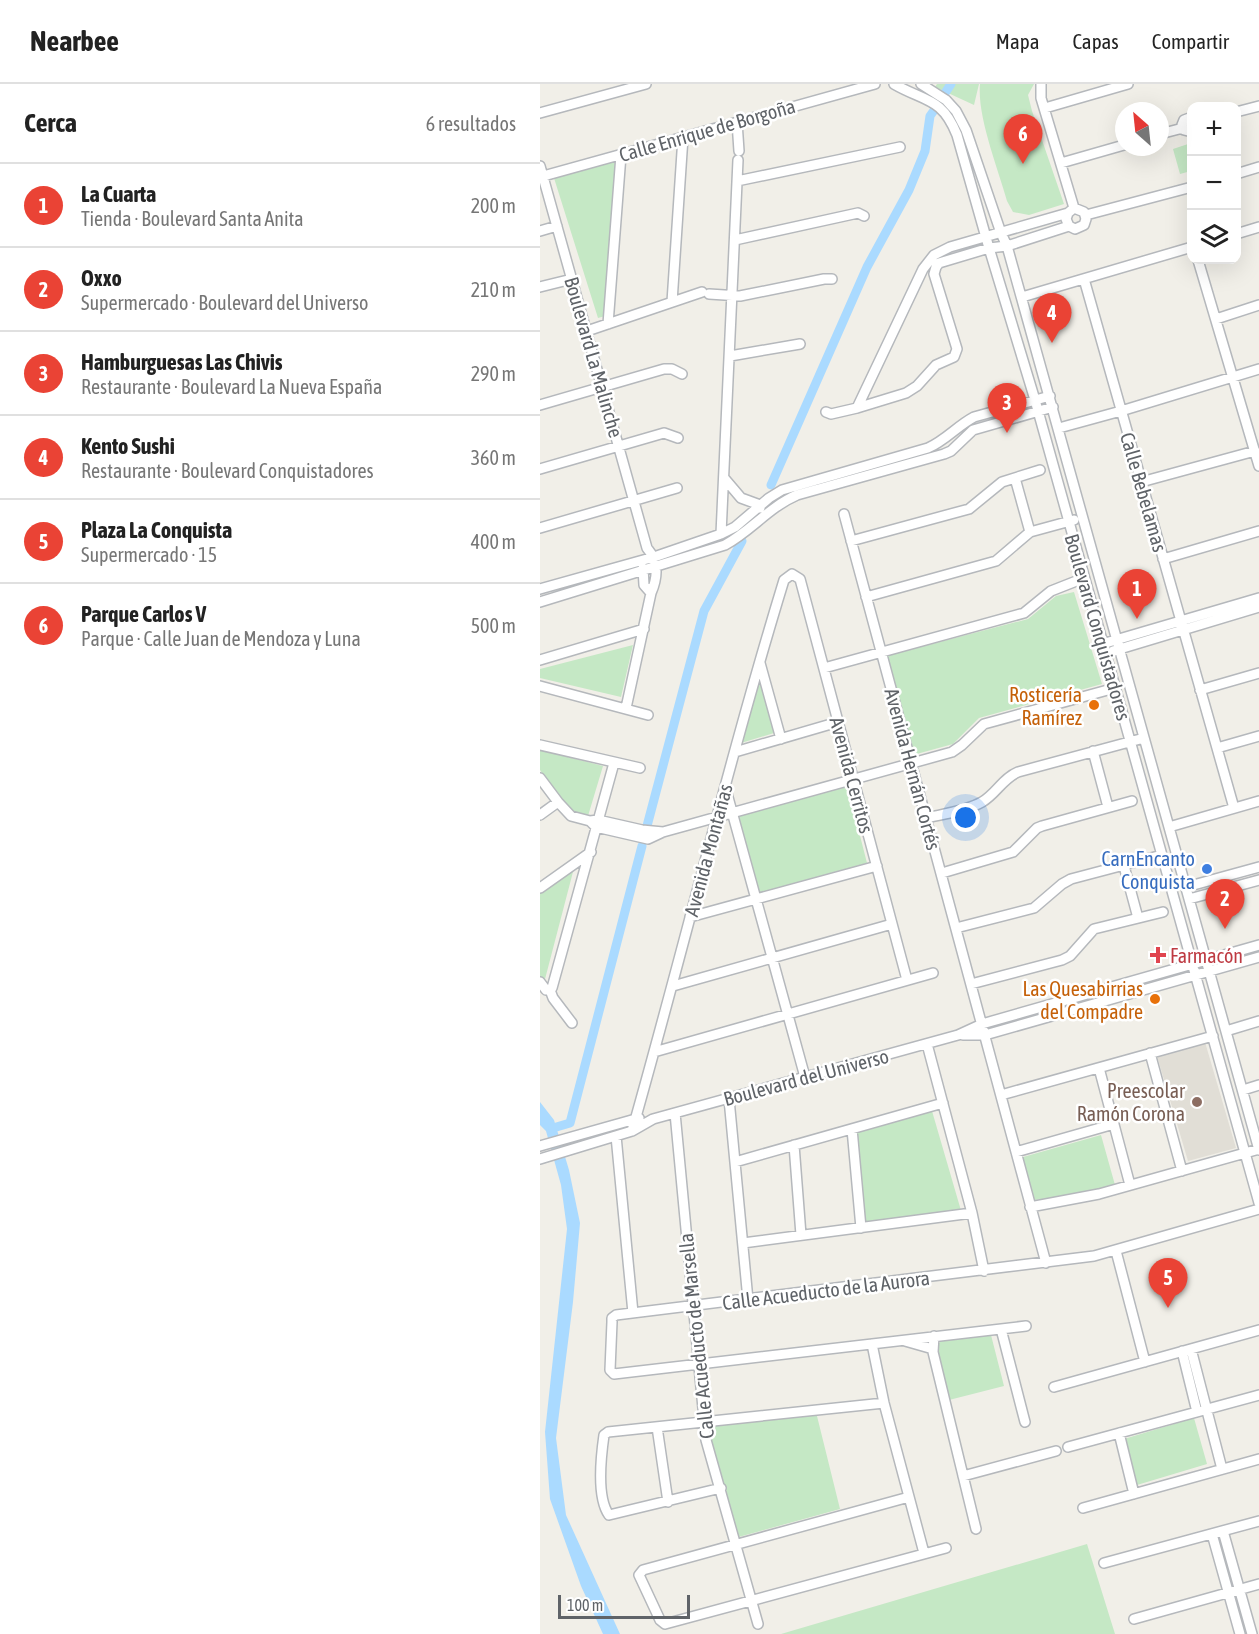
<!DOCTYPE html>
<html lang="es">
<meta charset="utf-8">
<style>
:root{--surface:#fff;--page:#f6f6f6;--text:#222;--muted:#767676;--line:#e0e0e0;--accent:#ea4335}
body{margin:0;font-family:"Asap Condensed",sans-serif;background:var(--page);color:var(--text)}
.controls{position:absolute;right:18px;top:18px;display:grid;overflow:hidden;border-radius:12px;box-shadow:0 6px 24px #0002}
.controls button{width:54px;height:54px;display:grid;place-items:center;padding:0;border:0;border-bottom:2px solid var(--line);background:var(--surface);color:var(--text);font:30px sans-serif}
.compass{position:absolute;left:575px;top:18px;width:54px;height:54px;border-radius:50%;background:var(--surface);box-shadow:0 6px 24px #0002;rotate:333deg}
.scale{position:absolute;left:18px;bottom:15px;width:132px;box-sizing:border-box;padding-left:6px;border:3px solid #5f6368;border-top:0;font-size:16px;line-height:21px;white-space:nowrap;color:#5f6368;-webkit-text-stroke:4px #fff;paint-order:stroke}
.you{position:absolute;left:426px;top:734px;width:21px;height:21px;margin:-15px;border:4px solid #fff;border-radius:50%;background:#1a73e8;box-shadow:0 0 0 9px #1a73e833}
.badge{display:grid;place-items:center;width:39px;height:39px;border-radius:50%;background:var(--accent);color:#fff;font-size:20px;font-weight:700}
.pin{position:absolute;translate:-50% -50px;filter:drop-shadow(0 2px 3px #0008)}
.pin::after{content:'';position:absolute;top:32px;width:21px;height:18px;background:inherit;clip-path:polygon(0 0,100% 0,50% 100%)}
.list{margin:0;padding:0;list-style:none}
h2{display:flex;justify-content:space-between;align-items:center;height:78px;margin:0;padding:0 24px;font-size:26px}
h2 small{font-size:20px;font-weight:400;color:var(--muted)}
.list li{display:grid;grid-template-columns:39px 1fr auto;gap:18px;align-items:center;box-sizing:border-box;height:84px;padding:0 24px;border-top:2px solid var(--line)}
.list b{display:block;font-size:22px;white-space:nowrap}
.list p{margin:0;font-size:20px;white-space:nowrap;color:var(--muted)}
.list em{font-size:20px;font-style:normal;color:var(--muted)}
.icon{flex:none;width:33px;height:33px;fill:none;stroke:currentColor;stroke-width:2;stroke-linecap:round;stroke-linejoin:round}
.map{position:relative;flex:none;width:719px;height:1550px;overflow:hidden}
header{display:flex;align-items:center;gap:36px;box-sizing:border-box;height:84px;padding:0 30px;background:var(--surface);border-bottom:2px solid var(--line)}
header strong{font-size:28px}
nav{display:flex;gap:33px;margin-inline-start:auto;font-size:21px}
main{display:flex}
aside{flex:1;background:var(--surface)}
.map>svg:first-child{display:block}
</style>
<header>
<strong>Nearbee</strong>
<nav><a>Mapa</a><a>Capas</a><a>Compartir</a></nav>
</header>
<main>
<aside>
<h2>Cerca<small>6 resultados</small></h2>
<ul class="list">
<li><span class="badge">1</span><div><b>La Cuarta</b><p>Tienda · Boulevard Santa Anita</p></div><em>200 m</em></li>
<li><span class="badge">2</span><div><b>Oxxo</b><p>Supermercado · Boulevard del Universo</p></div><em>210 m</em></li>
<li><span class="badge">3</span><div><b>Hamburguesas Las Chivis</b><p>Restaurante · Boulevard La Nueva España</p></div><em>290 m</em></li>
<li><span class="badge">4</span><div><b>Kento Sushi</b><p>Restaurante · Boulevard Conquistadores</p></div><em>360 m</em></li>
<li><span class="badge">5</span><div><b>Plaza La Conquista</b><p>Supermercado · 15</p></div><em>400 m</em></li>
<li><span class="badge">6</span><div><b>Parque Carlos V</b><p>Parque · Calle Juan de Mendoza y Luna</p></div><em>500 m</em></li>
</ul>
</aside>
<div class="map">
<svg width="719" height="1550" viewBox="0 0 719 1550">
<rect width="100%" height="100%" fill="#f1efe8"/>
<!-- education -->
<path fill="#e1ded6" d="M665,958l31,106 -48,13 -31,-105z"/>
<!-- green -->
<path fill="#c5e8c5" d="M397,0h42l-5,21 -39,-18z
M440,0h54l-6,11 4,16 32,93 -35,11 -16,-3 -6,-11c-9,-33 -30,-84 -27,-117z
M651,59v28l-11,3 -7,-25z
M75,77l-10,155 -7,2 -44,-140z
M534,508l28,92 -123,34 -26,26 -40,11 -27,-99 142,-37 28,-23z
M93,561l-12,52 -81,-19v-9z
M220,599l14,50 -33,10 16,-59z
M0,666l63,16 -15,50 -20,-5 -28,-41z
M307,701l20,78 -109,30 -22,-77z
M34,784l-30,115 -4,-6v-86z
M392,1027l30,103 -100,10 -10,-91z
M561,1051l14,50 -36,9 -52,7 -11,-42z
M451,1251l13,51 -55,14 -16,-50 9,-10z
M276,1328l24,97 -105,29 -35,-114z
M654,1334l13,46 -70,21 -13,-46z
M547,1460l28,90h-334z"/>
<!-- water -->
<path fill="#aadaff" d="M0,1018l14,18 15,50 11,53 -7,79 -17,136 10,77 54,119h-17l-22,-48 -31,-87 -5,-67 22,-203 -6,-44 -15,-54 -6,-6z"/>
<g fill="none" stroke-linecap="round" stroke-linejoin="round">
<!-- canal -->
<path stroke="#aadaff" stroke-width="9" d="M405,9l6,-9
M231,401l96,-218 42,-77 16,-39 5,-35 5,-7
M107,742l57,-215 38,-70
M13,1044l17,-5 72,-277"/>
<!-- minor casing -->
<g stroke="#b5b8bc" stroke-width="12">
<path id="minor" d="M354,0c31,18 48,13 63,51l32,113 46,152 224,803
M381,0l25,16 10,11 10,19 35,103 6,13 252,904
M501,0v14l33,110
M505,24l83,-24
M696,28l23,-6
M0,29l106,-29
M652,33l-8,3 -2,5 2,5 8,2
M197,38l2,29
M620,50l23,-6
M521,79l63,-18
M0,82l107,382c12,14 11,29 4,45l-25,115
M696,90l23,-7
M0,93l335,-93
M197,97l163,-34
M528,129l-2,6 3,7 6,3 9,-4 2,-6 -2,-7 -10,-4 -6,5 -118,34 -16,8 -11,14 -66,139 49,-15 11,-7 19,-21 18,-8 3,-8 -23,-75 2,-7 3,-4 50,-15 18,-2 62,-20
M546,131l106,-28
M0,147l17,-5
M696,150l23,-7
M195,156l123,-27 6,3
M658,176l61,206
M544,195l150,529
M0,203l32,-8
M169,210l31,2 84,-17h8
M482,213l170,-50
M132,218l11,-165
M676,235l43,-14
M68,240l13,-169
M47,247l115,-39
M190,272l70,-12
M0,321l124,-36h8l10,5
M286,328l5,2 26,-6
M519,344l62,-17 138,-42
M0,385l124,-36 14,5
M184,394l17,20 19,7v3
M475,394l15,54
M601,398l114,-31
M304,430l202,749
M0,444l137,-40
M181,450l17,-374
M311,457l118,-32 33,-27 38,-12
M623,475l96,-28
M103,484l1,17 7,8
M0,505l114,-32 67,-23 14,-7 34,-29 13,-8 146,-42c18,-8 29,-22 46,-31l76,-21
M326,513l130,-36 34,-29 44,-12
M0,518l185,-57c26,-14 44,-38 72,-50l147,-41 7,-3 22,-21 80,-23
M562,560l157,-46
M573,567l146,-44
M0,576l104,-31
M220,579l21,76
M284,584l200,-55 27,-22 33,-13
M0,602l108,29
M660,606l59,-17
M0,661l100,23
M677,664l42,-12
M553,667l15,56
M195,668l103,-30
M0,694l18,24 13,14 19,5 8,-1 44,10 21,2
M186,706l79,287
M0,731l18,-13
M386,734c17,-4 40,-7 56,-16 14,-8 21,-24 36,-30l126,-34
M50,737l6,6 52,12 15,-7 289,-80 10,-7 22,-21 131,-36
M629,743l90,-26
M584,782l14,52
M402,789l71,-21 24,-24 5,-2 90,-25
M646,803l73,-20
M0,804l51,-36
M649,815l70,-19
M150,833l187,-51
M416,844l78,-20 28,-24 9,-5 91,-24
M0,898l6,8 6,-2 62,-225
M431,900l91,-24 8,-4 24,-27 69,-17
M133,902l219,-62
M10,906l3,8 19,25
M686,947l33,-10
M423,951h22l274,-78
M387,960l45,169 12,58
M114,968l279,-79
M610,969l32,118
M559,984l31,117
M703,1006l16,-5
M461,1011l212,-59
M189,1015l19,201
M135,1029l31,327 52,184
M312,1045l9,99
M92,1047c52,-183 96,-368 152,-551l8,-6 8,5 107,401
M76,1052l17,177
M254,1061l7,90
M0,1062l99,-28
M476,1068l98,-28
M0,1075l92,-28 21,-12 305,-84 24,-11 277,-79
M195,1078l208,-59
M490,1123l69,-13 160,-45
M203,1159l229,-30
M576,1167l29,111
M486,1242l-412,48 -4,-4 2,-48v-4l4,-3 478,-59 165,-47
M461,1245l24,93
M394,1252l-1,16 43,177
M365,1257l28,8
M332,1260l12,59 40,150
M651,1265l31,120
M642,1267l15,61
M514,1303l205,-57
M117,1343l11,75
M579,1349l15,61
M528,1363l191,-52
M423,1392l93,-25
M181,1404l-112,27c-13,-18 -8,-59 -5,-80l4,-3 276,-29
M369,1413l-266,73 -4,5 21,45 5,4 281,-76
M543,1424l176,-49
M683,1447l29,103
M672,1450l28,100
M564,1479l155,-42
M594,1535l125,-35"/>
</g>
<!-- minor -->
<use href="#minor" stroke="#fff" stroke-width="9"/>
</g>
<!-- markers -->
<g fill="#e8710a" stroke="#fff" stroke-width="2">
<circle cx="554" cy="621" r="6"/>
<circle cx="615" cy="915" r="6"/>
</g>
<circle fill="#3f7fe0" stroke="#fff" stroke-width="2" cx="667" cy="785" r="6"/>
<path fill="#e0444e" stroke="#fff" stroke-width="2" d="M615 862h6v6h6v6h-6v6h-6v-6h-6v-6h6z"/>
<circle fill="#8d6e63" stroke="#fff" stroke-width="2" cx="657" cy="1018" r="6"/>
<g text-anchor="middle" dominant-baseline="central" stroke-width="5" stroke-linejoin="round" paint-order="stroke">
<!-- street labels -->
<g font-size="20" fill="#5f6368" stroke="#fff">
<text transform="translate(167 46) rotate(-16)">Calle Enrique de Borgoña</text>
<text transform="translate(54 273) rotate(74)">Boulevard La Malinche</text>
<text transform="translate(604 408) rotate(74)">Calle Bebelamas</text>
<text transform="translate(558 543) rotate(74)">Boulevard Conquistadores</text>
<text transform="translate(373 685) rotate(75)">Avenida Hernán Cortés</text>
<text transform="translate(312 691) rotate(75)">Avenida Cerritos</text>
<text transform="translate(168 766) rotate(-75)">Avenida Montañas</text>
<text transform="translate(266 993) rotate(-15)">Boulevard del Universo</text>
<text transform="translate(286 1206) rotate(-7)">Calle Acueducto de la Aurora</text>
<text transform="translate(156 1252) rotate(-96)">Calle Acueducto de Marsella</text>
</g>
<!-- food labels -->
<g font-size="20" fill="#c56008" stroke="#fff" text-anchor="end">
<text x="542" y="610">Rosticería<tspan x="542" dy="23">Ramírez</tspan></text>
<text x="603" y="904">Las Quesabirrias<tspan x="603" dy="23">del Compadre</tspan></text>
</g>
<!-- shop labels -->
<g font-size="20" fill="#366cbe" stroke="#fff" text-anchor="end">
<text x="655" y="774">CarnEncanto<tspan x="655" dy="23">Conquista</tspan></text>
</g>
<!-- health labels -->
<g font-size="20" fill="#be3a42" stroke="#fff" text-anchor="start">
<text x="630" y="871">Farmacón</text>
</g>
<!-- education labels -->
<g font-size="20" fill="#785e54" stroke="#fff" text-anchor="end">
<text x="645" y="1006">Preescolar<tspan x="645" dy="23">Ramón Corona</tspan></text>
</g>
</g>
</svg>
<div class="controls">
<button>+</button>
<button>−</button>
<button><svg class="icon" aria-label="layers" viewBox="0 0 24 24"><path d="M12 4l9 5-9 5-9-5zM3 14l9 5 9-5"/></svg></button>
</div>
<svg class="compass" viewBox="-18 -18 36 36"><path d="M0-13l5 13h-10z" fill="#e53935"/><path d="M0 13l5-13h-10z" fill="#767676"/></svg>
<div class="scale">100 m</div>
<div class="you"></div>
<div class="pin badge" style="left:597px;top:535px">1</div>
<div class="pin badge" style="left:685px;top:845px">2</div>
<div class="pin badge" style="left:467px;top:349px">3</div>
<div class="pin badge" style="left:512px;top:259px">4</div>
<div class="pin badge" style="left:628px;top:1224px">5</div>
<div class="pin badge" style="left:483px;top:80px">6</div>
</div>
</main>
